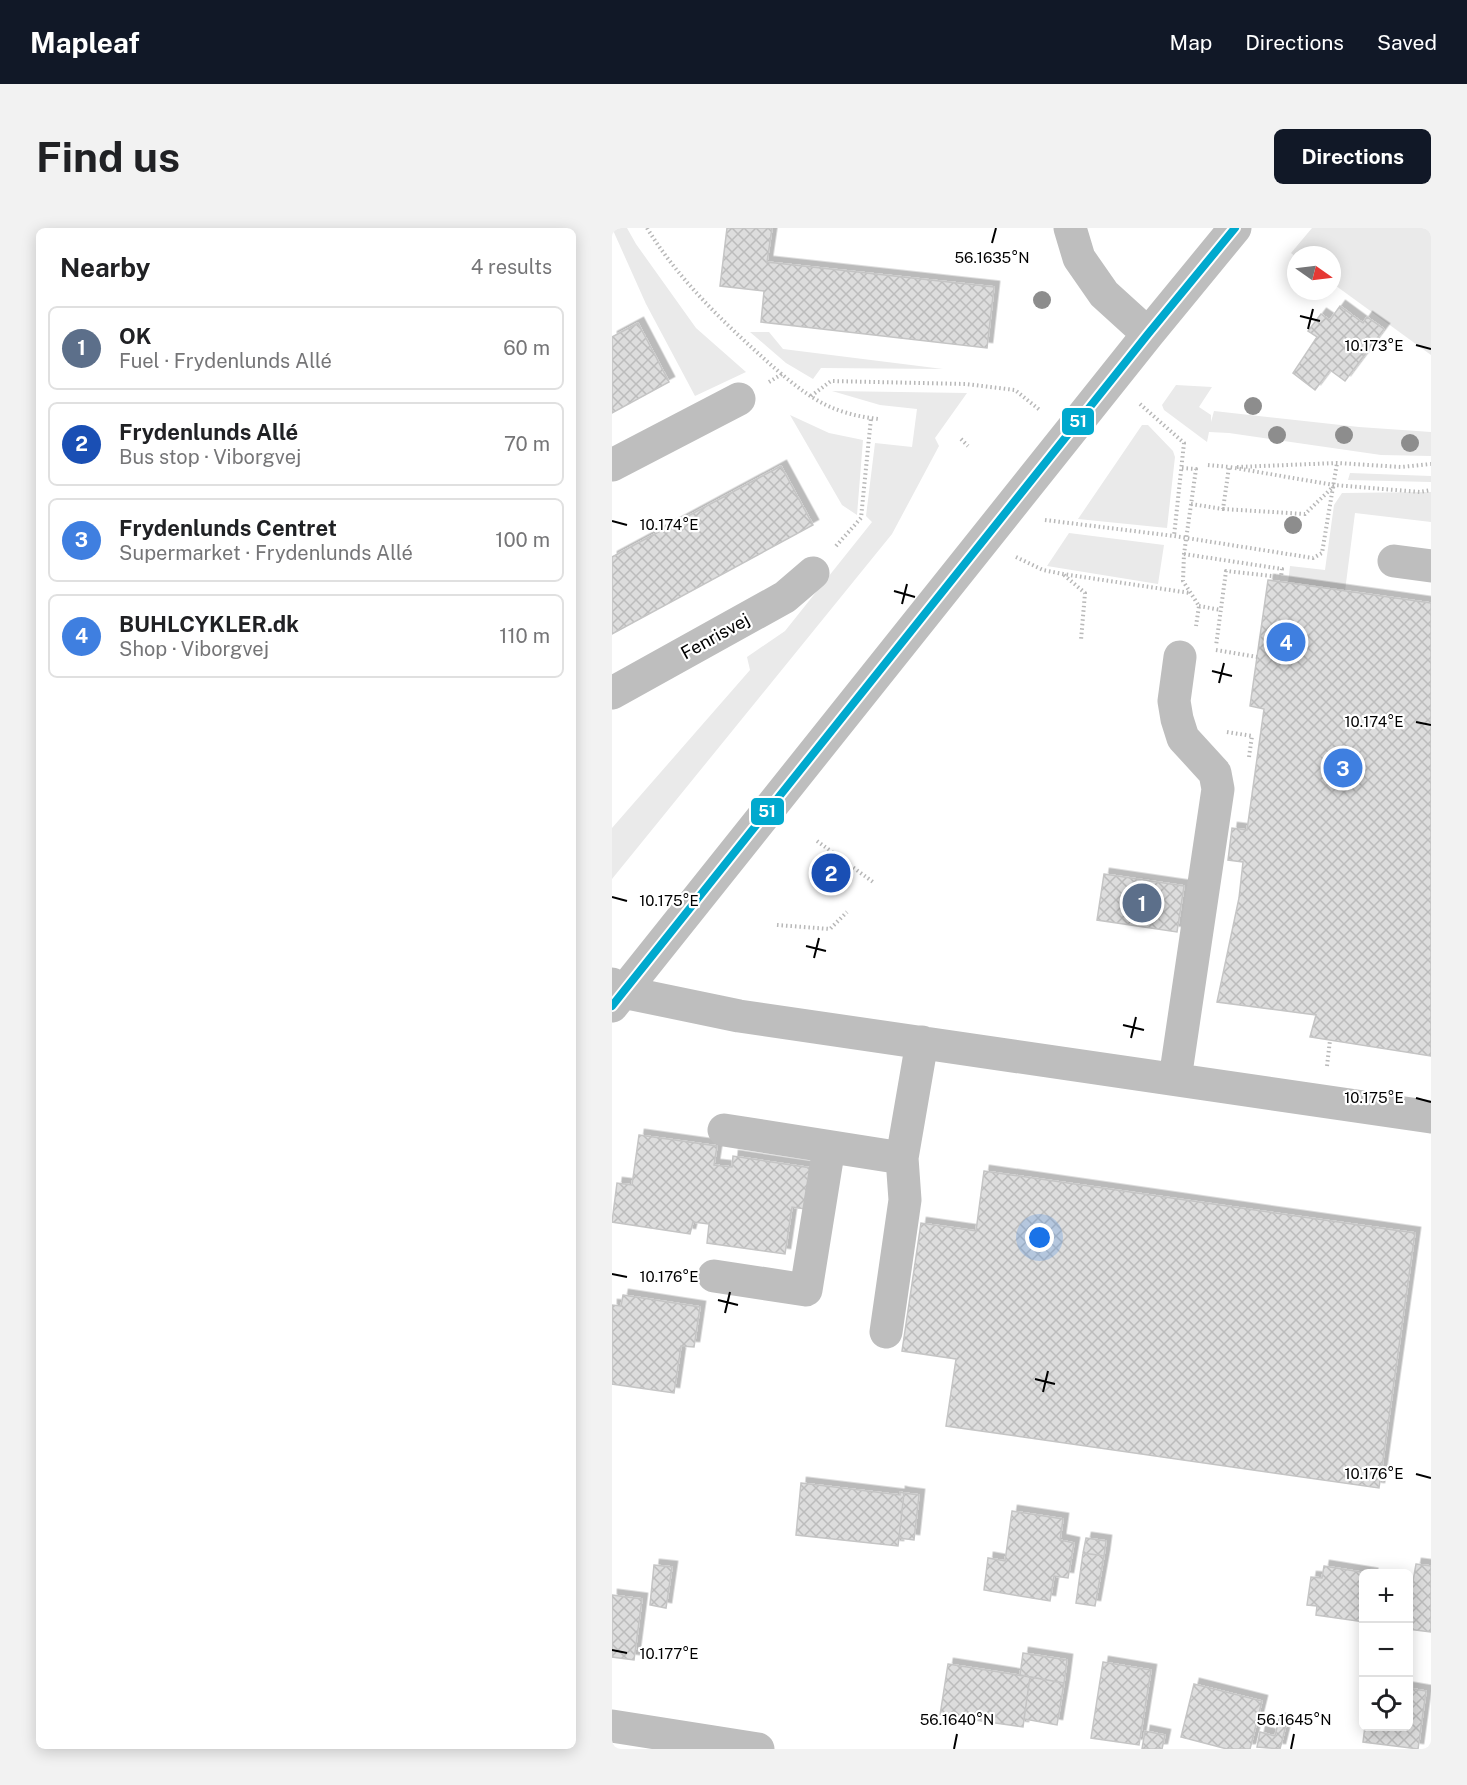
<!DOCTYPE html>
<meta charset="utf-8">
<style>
:root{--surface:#fff;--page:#f2f2f2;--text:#202124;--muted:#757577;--line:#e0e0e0;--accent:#111827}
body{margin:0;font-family:"Public Sans",sans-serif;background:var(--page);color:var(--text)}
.controls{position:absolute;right:18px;bottom:18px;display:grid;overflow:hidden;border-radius:9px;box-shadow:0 3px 15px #0003}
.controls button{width:54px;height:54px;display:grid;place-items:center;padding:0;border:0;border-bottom:2px solid var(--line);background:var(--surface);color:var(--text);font:30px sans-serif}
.compass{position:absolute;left:675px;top:18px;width:54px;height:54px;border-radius:50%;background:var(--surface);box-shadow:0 3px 15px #0003;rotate:104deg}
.you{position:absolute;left:428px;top:1010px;width:21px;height:21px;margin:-15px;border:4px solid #fff;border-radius:50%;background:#1a73e8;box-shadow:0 0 0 9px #1a73e833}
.badge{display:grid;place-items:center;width:39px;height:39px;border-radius:50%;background:var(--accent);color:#fff;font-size:20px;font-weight:700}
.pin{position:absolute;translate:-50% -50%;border:3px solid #fff;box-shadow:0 2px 6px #0006}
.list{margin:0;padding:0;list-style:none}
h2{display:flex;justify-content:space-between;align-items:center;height:78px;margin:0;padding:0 24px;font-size:26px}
h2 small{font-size:20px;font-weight:400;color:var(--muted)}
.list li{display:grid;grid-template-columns:39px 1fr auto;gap:18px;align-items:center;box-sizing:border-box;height:84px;margin:0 12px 12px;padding:0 12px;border:2px solid var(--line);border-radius:9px}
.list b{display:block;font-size:22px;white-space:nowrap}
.list p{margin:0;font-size:20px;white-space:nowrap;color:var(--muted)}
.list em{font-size:20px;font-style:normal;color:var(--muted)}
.icon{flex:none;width:33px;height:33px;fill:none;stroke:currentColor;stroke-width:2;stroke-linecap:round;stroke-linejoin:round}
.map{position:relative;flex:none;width:819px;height:1521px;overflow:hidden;border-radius:9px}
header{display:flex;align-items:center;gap:36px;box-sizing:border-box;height:84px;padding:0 30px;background:var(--accent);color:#fff}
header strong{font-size:28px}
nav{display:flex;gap:33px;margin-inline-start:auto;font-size:21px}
.intro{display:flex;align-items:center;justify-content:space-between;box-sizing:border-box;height:144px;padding:0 36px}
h1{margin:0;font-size:42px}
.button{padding:15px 27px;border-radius:9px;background:var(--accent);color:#fff;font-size:21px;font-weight:700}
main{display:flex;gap:36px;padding:0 36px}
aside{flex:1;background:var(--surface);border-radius:9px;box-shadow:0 3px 15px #0003}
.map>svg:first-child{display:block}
</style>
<header>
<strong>Mapleaf</strong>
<nav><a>Map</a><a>Directions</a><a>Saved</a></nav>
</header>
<div class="intro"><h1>Find us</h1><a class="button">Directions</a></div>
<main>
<aside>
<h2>Nearby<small>4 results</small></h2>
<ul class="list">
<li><span class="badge" style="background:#5c6f8a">1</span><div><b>OK</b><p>Fuel · Frydenlunds Allé</p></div><em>60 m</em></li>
<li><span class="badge" style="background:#1a4fb4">2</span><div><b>Frydenlunds Allé</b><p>Bus stop · Viborgvej</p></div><em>70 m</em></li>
<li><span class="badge" style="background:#3f7fe0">3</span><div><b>Frydenlunds Centret</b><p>Supermarket · Frydenlunds Allé</p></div><em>100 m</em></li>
<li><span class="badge" style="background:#3f7fe0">4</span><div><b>BUHLCYKLER.dk</b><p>Shop · Viborgvej</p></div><em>110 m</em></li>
</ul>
</aside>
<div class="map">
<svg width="819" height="1521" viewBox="0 0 819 1521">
<defs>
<pattern id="building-cross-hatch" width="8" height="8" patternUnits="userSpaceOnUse" patternTransform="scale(1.5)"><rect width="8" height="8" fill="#ddd"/><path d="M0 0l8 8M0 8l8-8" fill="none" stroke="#bcbcbc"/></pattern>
<filter id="shadow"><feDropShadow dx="5.5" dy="-5.5" stdDeviation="0" flood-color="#0004"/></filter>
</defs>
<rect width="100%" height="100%" fill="#fff"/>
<!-- green -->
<path fill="#eaeaea" d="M0,0h15l9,16 60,84 50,44 -51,24 -49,-92z
M700,0h119v127l-99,-72v-28h-36v2l-5,-4z
M138,104h19l14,17 160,20 -122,-1 -8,11 -27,-16z
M564,157l36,2 -13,20 12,8v7l3,-11 145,16 72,5v24l-50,-1 -152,-22 -20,-1 -2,10 -43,-32 -2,-5z
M220,163l135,2 -32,45 4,8 -47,88 -280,345v-51l138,-158 -3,-13 38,-26 87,-109 -6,-6 9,-73 37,4 5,-38 -37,-4z
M178,187l39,18 34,7 -6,75 -15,-10z
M530,197h6l25,26 2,6 -8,71 -89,-9z
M738,245l81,3v6l-83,-2z
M819,264v30l-76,-9 -10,78 -57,-8 2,-17 35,4 9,-65 8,-12z
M457,305l95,12 -6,39 -111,-18z"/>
<!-- building -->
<path fill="url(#building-cross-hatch)" stroke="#c5c5c5" stroke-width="1.5" filter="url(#shadow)" d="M115,0h45l-5,34 227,25 -7,61 -226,-26 3,-31 -44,-5z
M728,78l23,17 4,-6 17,12 -39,52 -15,-11 -15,20 -22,-17 24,-36 -9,-6 13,-17 9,6z
M26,95l31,59 -57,31v-76z
M169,238l32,59 -201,109v-77z
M656,352l163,23v453l-121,-19 6,-22 -99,-13 22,-104 4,-36 -15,-2 4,-32 15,2 17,-121 -14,-3z
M492,646l80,12 -7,46 -80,-12z
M27,907l78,11 -3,19 18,2 1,-11 78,12 -6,41 -13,-2 -7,47 -78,-11 2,-19 -16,-2 -3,12 -78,-12 5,-39 15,2z
M372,943l431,62 -36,255 -433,-62 10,-67 -54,-8 19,-128 55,8z
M11,1067l77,12 -6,40 -13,-1 -7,47 -62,-9v-79l9,1z
M189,1255l99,12v-3l4,1 -6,53 -102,-11z
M292,1265l15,2 -5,45 -15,-2z
M400,1283l51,8 -3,21 14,3 -6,35 -14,-2 -4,25 -66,-11 4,-32 17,3z
M474,1310l20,3 -2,15 -21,-3z
M471,1325l21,3 -9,50 -19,-3z
M804,1336l15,2v66l-23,-3v-20z
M42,1337l18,2 -6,41 -16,-3z
M712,1338l49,8h-9v48l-48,-7 1,-9 -10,-1 4,-28 11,1z
M0,1367l30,4 -8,61 -22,-3z
M411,1425l44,7 -3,23 -44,-8z
M491,1434l48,8 -12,75 -48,-7z
M336,1436l82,13 -7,50 -83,-12z
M418,1449l34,6 -7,42 -33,-6z
M582,1456l68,17 -12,48h-23l-46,-12z
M796,1460l18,3 -8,58 -55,-7 2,-16h43z
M667,1491l8,2 -7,28 -23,-2 3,-15 15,4z
M533,1503l20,4 -3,14h-20z"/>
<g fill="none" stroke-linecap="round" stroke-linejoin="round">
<!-- path -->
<path stroke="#b8b8b8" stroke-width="4" stroke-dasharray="1.5 3" stroke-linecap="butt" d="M35,0c30,49 71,89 113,127 20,18 42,38 66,50 17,8 34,12 53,14
M157,154l13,-8
M199,168l20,-15 135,3 49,6 26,21
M528,176l44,39 -10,93
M349,211l7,7
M596,237l22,2
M625,239l100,-4 64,4 30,-3
M570,240l14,1 -12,85 -1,27 16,25 -3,20
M579,276l32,5 6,-42 105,18 86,7 11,-2
M611,281l82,5 29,-28
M433,292l129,16 139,22 9,-5 15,-90
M224,318l25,-28 10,-100
M572,326l98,15 -1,8 -55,-6 -10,75
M404,329l27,13 20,4 127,19
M452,347l21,18 -4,47
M587,378l22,4
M604,422l41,7
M615,504l25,4 -3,21
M205,613l56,41
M165,697l53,4 17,-17
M715,838l3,-26"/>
<!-- minor -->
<path stroke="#bebebe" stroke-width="33" d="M458,0l9,30 25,36 44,40
M0,237l127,-66
M782,333l37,5
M0,465l173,-96 28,-24
M0,756l11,8 116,24 692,101
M0,778l536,-672 87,-106
M563,851l43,-290 -3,-16 -32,-35 -6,-19 -3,-18 6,-44
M112,902l178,28 20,-116
M102,1048l92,14 23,-143
M274,1104l19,-132 -3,-42
M0,1498l146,23"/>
<!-- bus-1 casing -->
<g stroke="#fff" stroke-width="12">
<path id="bus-1" d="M0,778l536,-672 87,-106"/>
</g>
<!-- bus-1 -->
<use href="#bus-1" stroke="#00a9ce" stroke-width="8"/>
</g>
<!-- trees -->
<g fill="#8d8d8d">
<circle cx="430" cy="72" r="9"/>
<circle cx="641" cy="178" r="9"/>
<circle cx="665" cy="207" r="9"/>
<circle cx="732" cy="207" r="9"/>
<circle cx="798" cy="215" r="9"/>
<circle cx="681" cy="297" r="9"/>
</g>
<!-- ticks -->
<path fill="none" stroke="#000" stroke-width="2" d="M380,15l4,-15M688,88l20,5M696,101l5,-20M804,117l15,4M0,293l15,4M282,363l21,6M290,376l5,-20M600,443l20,5M607,455l5,-20M804,494l15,3M0,669l15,4M194,718l20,5M202,730l5,-20M511,797l21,5M519,810l5,-21M804,870l15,4M0,1046l15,3M106,1072l20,5M113,1085l5,-21M423,1151l20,5M431,1164l5,-21M804,1246l15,4M0,1422l15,3M342,1521l3,-15M679,1521l3,-15"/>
<g text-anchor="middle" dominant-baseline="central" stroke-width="4.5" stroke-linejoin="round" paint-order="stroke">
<!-- street labels -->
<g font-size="18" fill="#000" stroke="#fff">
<text transform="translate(103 408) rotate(-29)">Fenrisvej</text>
</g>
</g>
<g font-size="15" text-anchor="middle" fill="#000" stroke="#fff" stroke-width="4.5" stroke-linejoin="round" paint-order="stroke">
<text x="380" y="35">56.1635°N</text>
<text x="762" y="123">10.173°E</text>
<text x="57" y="302">10.174°E</text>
<text x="762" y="499">10.174°E</text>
<text x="57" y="678">10.175°E</text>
<text x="762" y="875">10.175°E</text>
<text x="57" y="1054">10.176°E</text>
<text x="762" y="1251">10.176°E</text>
<text x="57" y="1431">10.177°E</text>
<text x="345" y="1497">56.1640°N</text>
<text x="682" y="1497">56.1645°N</text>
</g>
<g stroke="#fff" stroke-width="2">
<rect x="449" y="179" width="34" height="29" rx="6" fill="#00a9ce"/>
<rect x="138" y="569" width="35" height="29" rx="6" fill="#00a9ce"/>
</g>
<g font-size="16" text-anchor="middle" font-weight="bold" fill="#fff">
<text x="466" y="199">51</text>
<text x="155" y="589">51</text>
</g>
</svg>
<div class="controls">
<button>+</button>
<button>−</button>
<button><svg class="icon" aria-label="locate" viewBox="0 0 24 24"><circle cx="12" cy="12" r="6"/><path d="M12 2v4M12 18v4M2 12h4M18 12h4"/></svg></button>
</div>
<svg class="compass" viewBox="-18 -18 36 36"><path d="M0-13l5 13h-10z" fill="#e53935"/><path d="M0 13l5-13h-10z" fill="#757577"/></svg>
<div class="you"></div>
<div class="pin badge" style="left:530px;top:675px;background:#5c6f8a">1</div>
<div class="pin badge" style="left:219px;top:645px;background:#1a4fb4">2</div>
<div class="pin badge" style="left:731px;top:540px;background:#3f7fe0">3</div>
<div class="pin badge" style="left:674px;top:414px;background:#3f7fe0">4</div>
</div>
</main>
